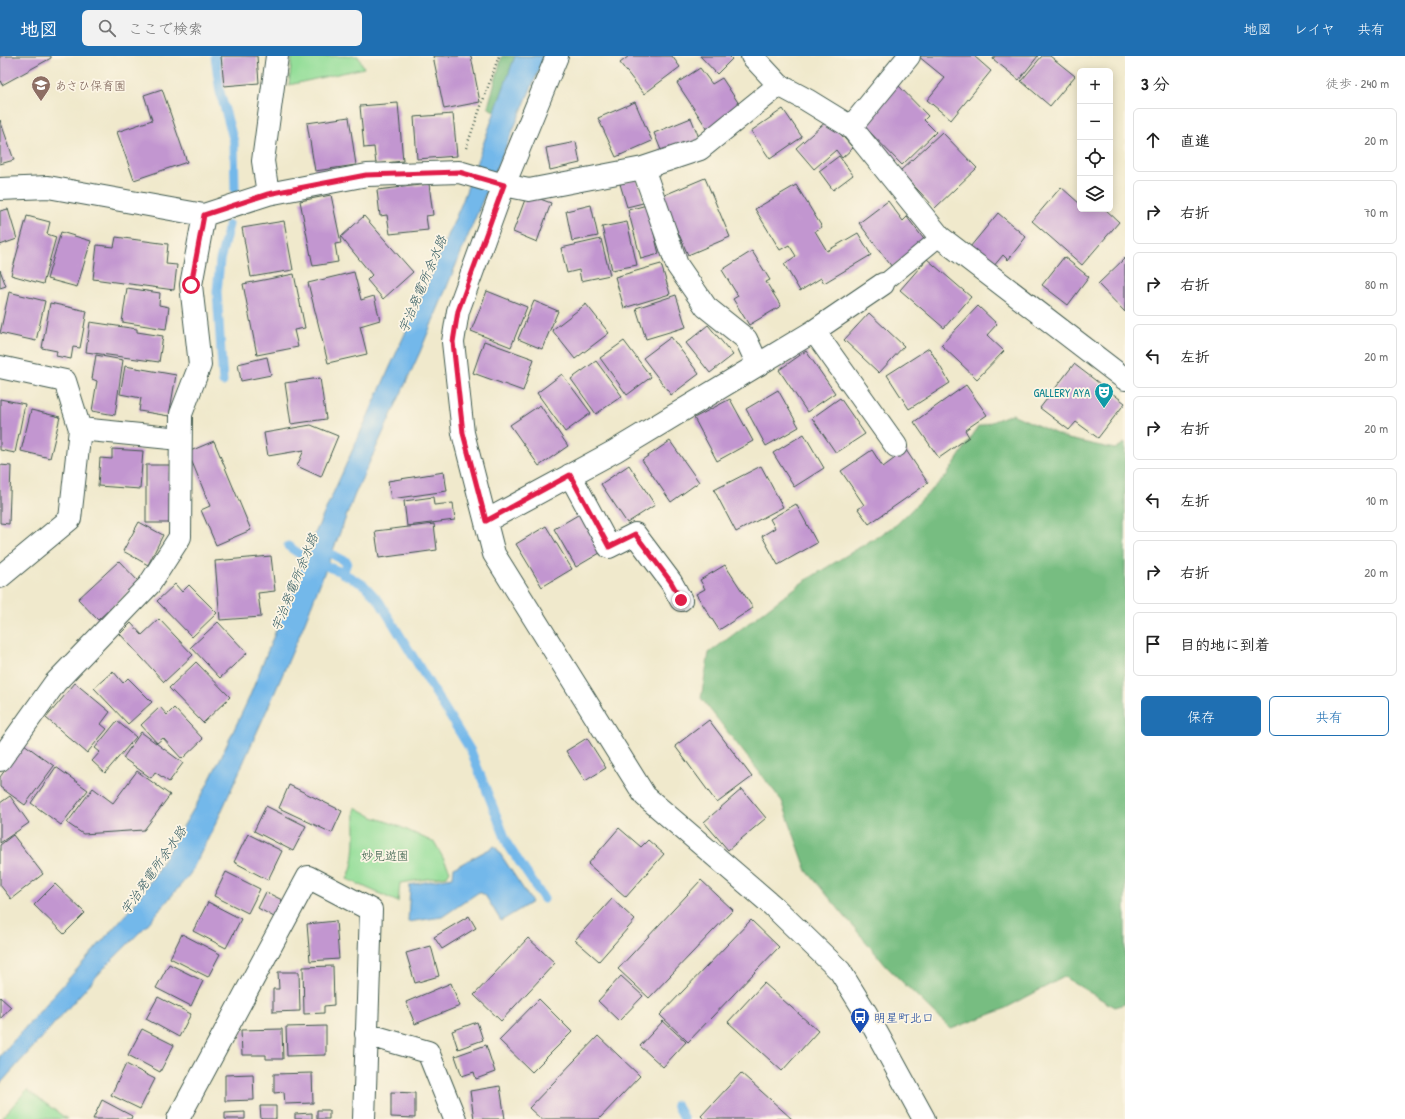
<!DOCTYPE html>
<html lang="ja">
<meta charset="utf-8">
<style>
:root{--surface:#fff;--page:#f2f2f2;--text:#222;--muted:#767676;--line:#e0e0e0;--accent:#1f6fb2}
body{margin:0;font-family:"Patrick Hand","Klee One",sans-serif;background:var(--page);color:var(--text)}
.controls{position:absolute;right:12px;top:12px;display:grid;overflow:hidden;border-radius:6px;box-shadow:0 2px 10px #0003}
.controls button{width:36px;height:36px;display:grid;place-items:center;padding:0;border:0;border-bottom:1px solid var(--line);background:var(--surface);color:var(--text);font:20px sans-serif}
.stop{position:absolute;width:12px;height:12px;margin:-9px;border:3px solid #e11d48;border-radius:50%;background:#fff}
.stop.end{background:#e11d48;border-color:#fff;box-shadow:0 1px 4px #0008}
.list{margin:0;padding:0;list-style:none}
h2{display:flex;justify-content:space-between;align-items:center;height:52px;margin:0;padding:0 16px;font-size:17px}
h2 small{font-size:13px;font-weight:400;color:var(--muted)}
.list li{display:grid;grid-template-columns:26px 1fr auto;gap:12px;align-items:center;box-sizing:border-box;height:64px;margin:0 8px 8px;padding:0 8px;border:1px solid var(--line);border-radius:6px}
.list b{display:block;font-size:15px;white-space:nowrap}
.list em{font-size:13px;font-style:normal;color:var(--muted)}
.actions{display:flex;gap:8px;padding:12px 16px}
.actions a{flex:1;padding:9px 0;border:1px solid var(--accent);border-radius:6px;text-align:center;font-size:14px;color:var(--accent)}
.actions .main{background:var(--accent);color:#fff}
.icon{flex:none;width:22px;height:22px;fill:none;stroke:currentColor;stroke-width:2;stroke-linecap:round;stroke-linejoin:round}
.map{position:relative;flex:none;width:1125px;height:1063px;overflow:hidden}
header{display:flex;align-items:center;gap:24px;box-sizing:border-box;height:56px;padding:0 20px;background:var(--accent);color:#fff}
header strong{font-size:19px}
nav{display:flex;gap:22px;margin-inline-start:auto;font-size:14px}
.search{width:280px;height:36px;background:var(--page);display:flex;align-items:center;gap:10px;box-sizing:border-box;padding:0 14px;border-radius:6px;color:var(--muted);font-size:15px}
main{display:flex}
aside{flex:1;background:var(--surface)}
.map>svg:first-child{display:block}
</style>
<header>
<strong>地図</strong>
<div class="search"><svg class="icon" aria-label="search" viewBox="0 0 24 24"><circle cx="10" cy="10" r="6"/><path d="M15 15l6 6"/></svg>ここで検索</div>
<nav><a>地図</a><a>レイヤ</a><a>共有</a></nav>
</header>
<main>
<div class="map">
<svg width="1125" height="1063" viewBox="0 0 1125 1063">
<rect width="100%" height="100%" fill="#fcf5e5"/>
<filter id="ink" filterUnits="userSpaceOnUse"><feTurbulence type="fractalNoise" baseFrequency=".025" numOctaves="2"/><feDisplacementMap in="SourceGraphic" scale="8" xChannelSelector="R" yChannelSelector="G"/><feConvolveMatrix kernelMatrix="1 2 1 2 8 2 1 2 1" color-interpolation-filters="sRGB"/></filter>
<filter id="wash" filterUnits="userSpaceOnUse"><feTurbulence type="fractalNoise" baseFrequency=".012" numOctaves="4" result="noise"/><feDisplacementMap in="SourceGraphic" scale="16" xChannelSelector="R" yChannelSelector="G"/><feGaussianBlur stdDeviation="0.9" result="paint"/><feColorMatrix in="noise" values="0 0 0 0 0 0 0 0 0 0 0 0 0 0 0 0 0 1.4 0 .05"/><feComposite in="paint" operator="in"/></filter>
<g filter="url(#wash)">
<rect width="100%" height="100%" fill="#f0e9cc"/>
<!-- green -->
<path fill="#94de99" stroke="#5a8e66" d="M292,0h66l6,12 -75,17z
M355,751l18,10 21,7 41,19 15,28 -3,5 -47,7 -2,19 -51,-23c11,-21 7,-48 8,-72z
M27,1034l40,29h-66z"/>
<!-- forest -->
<path fill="#77bd81" stroke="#4b7d5a" d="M502,0h42l-31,70 -25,-19z
M1012,358l56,25 47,10 10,-6v561l-11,3 -50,-30 -62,33 -51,19 -64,-62 -80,-96 -25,-70 -81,-103 8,-45 94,-71 93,-57 51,-50 31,-48z"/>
<!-- water -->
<path fill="#73b8ea" stroke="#497a8f" d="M515,0h30l-61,141 -64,155 -65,142 -50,128 -30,70 -58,129 -27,53 -43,51 -42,42 -105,117v-28l134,-151 19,-28 49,-82 19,-38 28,-59 63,-158 119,-264 32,-76z
M495,790l37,56 -31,19 -16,-26 -6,-3 -37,25 -34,5 2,-37 43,-8 1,-9z"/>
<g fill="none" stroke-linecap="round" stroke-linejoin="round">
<!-- stream -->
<path stroke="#73b8ea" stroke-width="9" d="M215,0l5,36 14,50 1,48
M223,326l-6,-90 3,-32 9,-35
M288,490l16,11 37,15 23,13 15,16 92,150 37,94 36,54
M322,493l25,13 -4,12
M676,1049l8,14"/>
</g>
<g id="blocks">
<!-- building -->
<path fill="#c296d0" d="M0,0h51v2l-49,27 -2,-5z
M221,0h36l2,27 -35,3z
M433,0h38l9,46 -36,7z
M629,0h43l8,11 -36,27 -24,-31z
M700,0h29l3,3 -15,15z
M918,0h56l17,15 -40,49 -24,-20 18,-22z
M995,0h43l-19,24 -26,-21z
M1042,0h8l25,20 -25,30 -29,-25z
M700,12l12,16 10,-6 19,29 -33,23 -31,-47z
M896,27l32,33 -4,4 12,12 -34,33 -44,-45z
M162,33l25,73 -53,18 -17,-48 35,-12 -8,-25z
M635,46l17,39 -36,16 -18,-39z
M398,47l5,58 -27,3 -2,-17 -10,1 -4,-42z
M783,53l19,28 -32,22 -19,-28z
M453,58l4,42 -40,3 -3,-42z
M349,61l7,48 -41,6 -8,-48z
M691,62l9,22 -37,15 -9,-22z
M0,64l14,40 -14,4z
M828,64l25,28 -11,10 -6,-8 -22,19 -18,-21z
M942,76l35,36 -42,40 -35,-37z
M576,86l4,21 -30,7 -4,-22z
M839,100l14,19 -20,15 -14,-19z
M705,122l25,59 -42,18 -26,-59z
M637,123l6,24 -16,4 -7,-23z
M429,128l4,31 -7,1 2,14 -38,4 -3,-19 -7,1 -3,-26z
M796,129l26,42 -7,4 12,20 31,-18 13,22 -47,28 -3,-5 -21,13 -16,-27 12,-8 -7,-11 -9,5 -25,-41z
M1061,131l19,17v5h6l2,2 2,-2h15l14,13 -37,43 -50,-44z
M527,138l24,9 -14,39 -24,-10z
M331,139l10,48 -6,1 3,18 -25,4 -13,-65z
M888,145l15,20 4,-4 19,25 -34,25 -33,-44z
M591,149l7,31 -26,5 -6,-30z
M647,149l12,49 -18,5 -13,-49z
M8,153l9,30 -17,6v-34z
M998,157l28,24 -18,23 -5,-5 -10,12 -23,-20z
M27,160l23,6 -3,12 9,3 -13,47 -32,-9z
M364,160l49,56 -30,27 -16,-19 5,-5 -31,-38z
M284,165l9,49 -42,7 -9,-49z
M627,166l10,43 -25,5 -10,-43z
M61,176l30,9 -14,46 -30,-8z
M116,181l52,7 -2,20 11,1 -3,25 -81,-11 4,-34 17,2z
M601,183l9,36 -29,6 -2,-11 -12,3 -6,-25z
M752,195l18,29 -4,2 15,24 -32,19 -16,-26 5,-3 -16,-26z
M1064,201l25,20 -21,28 -26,-20z
M1125,202v54l-27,-28z
M927,203l44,38 -27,31 -44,-38z
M661,208l9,30 -46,14 -9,-31z
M0,214l6,16 -6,2z
M354,216l7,28 13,-4 6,24 -20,6 7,28 -39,9 -20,-80z
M294,218l11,54 -11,2 4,17 -41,8 -14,-71z
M127,232l33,5 -1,12 10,2 -3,22 -44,-7z
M487,235l40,16 -16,40 -40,-16z
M9,236l36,9 -9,40 -36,-8z
M676,239l10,32 -40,12 -10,-31z
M534,245l24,10 -16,38 -24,-10z
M50,247l37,8 -7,37 -7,-1 -2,12 -15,-3 1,-5 -15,-3z
M586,248l23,29 -34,26 -23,-29z
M978,250l19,18 -10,11 17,16 -27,28 -36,-34z
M869,257l35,33 -25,27 -35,-33z
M90,266l47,7v3l26,4 -4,26 -73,-10z
M708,269l25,30 -23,18 -24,-30z
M671,281l28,37 -28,21 -28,-37z
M484,285l50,18 -11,32 -50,-18z
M624,285l27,36 -24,18 -27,-37z
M929,292l21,35 -41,26 -22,-34z
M806,295l29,42 -28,19 -28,-42z
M96,299l27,5 -8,55 -23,-4 5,-30 -5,-2z
M267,301l4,18 -30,6 -3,-17z
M596,305l26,35 -26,18 -25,-35z
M1074,308l51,39 -27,35 -22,-16 -7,8 -29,-22z
M125,310l51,9 -7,41 -30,-5 2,-13 -21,-4z
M562,318l29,39 -26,19 -28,-39z
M320,322l6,41 -35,5 -6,-41z
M966,329l21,30 -22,15 4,7 -30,21 -25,-36z
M778,334l21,37 -33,19 -20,-37z
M840,342l25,36 -29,19 -24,-35z
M0,343l25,5 -10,49 -15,-3z
M730,343l23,42 -36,20 -23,-43z
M540,349l28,41 -29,20 -29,-41z
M31,354l29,7 -10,41 -29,-7z
M311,369l27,11 -17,41 -24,-11 7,-16 -36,6 -4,-23z
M804,378l20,34 -30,19 -21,-34z
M214,385l37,89 -35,15 -15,-35 9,-4 -22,-54z
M670,385l29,41 -28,20 -29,-42z
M112,393l31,2 -3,38 -42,-3 2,-28 12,1z
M872,394l11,17 23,-17 22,33 -59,41 -11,-15 6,-4 -23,-34z
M0,409l11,1 -2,58 -9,-1z
M146,409h24v58h-24z
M629,409l26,40 -28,18 -26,-39z
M761,410l22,41 -47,25 -22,-42z
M444,416l3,19 -56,8 -3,-18z
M433,441l1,8 19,-2 2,17 -48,6 -3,-25z
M796,448l21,39 -39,22 -16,-29 13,-8 -5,-9z
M583,456l22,38 -29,17 -22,-38z
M139,466l24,13 -15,30 -25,-14z
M434,468l3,26 -58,8 -4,-27z
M546,470l26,43 -30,18 -26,-43z
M271,500l4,35 -17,2 3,24 -41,3 -5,-59z
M119,505l20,21 -41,38 -20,-21z
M725,509l28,43 -34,22 -23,-36 9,-5 -5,-9z
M175,528l7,8 7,-7 28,28 -25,24 -35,-36z
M159,563l34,36 -29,27 -44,-48 11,-11 11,12z
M218,566l29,31 -27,25 -29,-31z
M196,606l34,35 -27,26 -34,-35z
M113,615l10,12 5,-5 24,24 -24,22 -34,-36z
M75,627l35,29 -9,12 6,5 -20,24 -41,-35z
M160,651l7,8 7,-7 29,31 -21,20 -19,-21 -6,5 -16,-18z
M709,664l43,57 -35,26 -42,-57z
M117,665l19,16 -31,36 -13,-12 8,-9 -5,-4z
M141,676l42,31 -14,19 -14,-10 -4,6 -28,-20z
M587,682l19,30 -21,13 -19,-30z
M24,688l30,22 -29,39 -25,-18v-10z
M56,711l32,23 -27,35 -30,-22z
M137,715l33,24 -26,35 -61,4 -16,-11 26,-35 20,15z
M289,729l53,26 -10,22 -53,-25z
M742,733l24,29 -38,32 -24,-28z
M10,740l19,27 -29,20v-40z
M266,750l40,20 -13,25 -39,-20z
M619,772l22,19 7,-7 16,14 -38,43 -38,-33z
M248,778l34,17 -14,29 -34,-18z
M13,779l30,39 -32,25 -11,-14v-40z
M226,816l34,17 -12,24 -34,-17z
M701,824l32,30 -84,88 -31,-29z
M55,828l30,29 -21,21 -30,-29z
M266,836l16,8 -8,17 -16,-9z
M612,843l23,21 -36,41 -24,-21z
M208,846l33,17 -15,29 -33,-17z
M469,860l7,12 -34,21 -8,-12z
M751,864l28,27 -91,95 -28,-27z
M336,865l3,38 -29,2 -3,-37z
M182,878l38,20 -12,23 -38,-19z
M528,882l27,25 -54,58 -27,-26z
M431,890l8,30 -24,7 -9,-30z
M169,908l34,17 -12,25 -35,-18z
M333,910l1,39 -10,1v7l-20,1 -1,-47z
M278,916h21l1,39 -27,1v-23h6z
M621,920l22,20 -24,25 -21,-20z
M451,927l9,23 -45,18 -9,-22z
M764,927l54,48 -36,40 -54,-49z
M0,941l11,10 -11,12z
M158,941l33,17 -12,23 -33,-18z
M539,943l33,33 -40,40 -33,-32z
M663,965l23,21 -23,25 -23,-21z
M477,966l6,18 -25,9 -6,-18z
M326,970v29l-39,1 -1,-29z
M142,973l32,16 -14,27 -32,-17z
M282,973l1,30h-17v-4h-24l-1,-25z
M598,980l42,40 -41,43h-58l-12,-11z
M486,989l9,27 -19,7 -2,-7 -12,4 -7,-20z
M126,1008l29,15 -15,30 -29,-14z
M312,1017l1,30 -28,1 -1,-12 -10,1v-19z
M741,1017l51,46h-88l-3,-3z
M253,1018l1,26 -29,1v-26z
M500,1030l5,33h-31l-4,-28z
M391,1036l24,1v25l-24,-1z
M102,1044l30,16 -1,3h-38z
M260,1050h16v13h-15z
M317,1054h12v9h-12z
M245,1056v7h-20v-6z
M312,1057v6h-17v-5z"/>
</g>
</g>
<g filter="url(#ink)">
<use href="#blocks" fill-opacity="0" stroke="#3e574b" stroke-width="1"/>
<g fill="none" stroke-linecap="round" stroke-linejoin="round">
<!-- service casing -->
<g stroke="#3e574b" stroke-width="19">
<path id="service" d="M883,228l57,-47"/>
</g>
<!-- minor casing -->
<g stroke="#3e574b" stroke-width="24">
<path id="minor" d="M557,0l-53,129 -46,126 -5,31 10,91 31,121 151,242 128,110 67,65 26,42 58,106
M752,0l27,29 28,15 44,27 89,110 185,142
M851,71l58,-71
M643,112l34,97 29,42 40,32 12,26
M0,133l48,-2 156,28 64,-21 99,-19 92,-3 45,13 25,5 114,-22 57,-19 79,-64
M268,138l-5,-33 14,-105
M814,275l82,115
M0,311l65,14 15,48 -10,90 -70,58
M80,373l100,10
M570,419l39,72 26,-13 36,48 10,18
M486,465l129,-70 199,-120 69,-47
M0,704l55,-77 94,-98 31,-48 1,-123 19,-49 -9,-80 13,-70
M366,978l62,18 27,67
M178,1063l130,-242 63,33 -7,209"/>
</g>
<!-- path -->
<path stroke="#3e574b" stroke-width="2.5" stroke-dasharray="1 3" stroke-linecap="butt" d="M466,92l33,-92"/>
<!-- service -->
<use href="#service" stroke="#fff" stroke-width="17"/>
<!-- minor -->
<use href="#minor" stroke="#fff" stroke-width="22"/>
</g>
</g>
<g fill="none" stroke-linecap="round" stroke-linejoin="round" filter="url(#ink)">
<!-- route -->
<path stroke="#e11d48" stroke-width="5" d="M191,229l13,-70 64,-21 98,-19 93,-3 45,13 -46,126 -5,31 10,91 23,88 84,-46 39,72 26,-13 36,48 10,18"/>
</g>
<!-- icons -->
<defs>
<g id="school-pin" transform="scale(1)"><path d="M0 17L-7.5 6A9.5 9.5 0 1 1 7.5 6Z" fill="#8d6e63" stroke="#fcf5e5"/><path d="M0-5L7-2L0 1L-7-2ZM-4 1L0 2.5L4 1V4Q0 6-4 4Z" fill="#fff"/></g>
<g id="theatre-pin" transform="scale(1)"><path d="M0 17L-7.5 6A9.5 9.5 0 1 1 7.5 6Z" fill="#0f9aa8" stroke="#fcf5e5"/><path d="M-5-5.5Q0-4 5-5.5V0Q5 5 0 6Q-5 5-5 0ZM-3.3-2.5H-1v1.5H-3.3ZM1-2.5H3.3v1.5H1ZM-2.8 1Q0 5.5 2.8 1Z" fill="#fff"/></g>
<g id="bus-pin" transform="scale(1)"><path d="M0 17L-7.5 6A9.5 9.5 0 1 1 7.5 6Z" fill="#1a4fb4" stroke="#fcf5e5"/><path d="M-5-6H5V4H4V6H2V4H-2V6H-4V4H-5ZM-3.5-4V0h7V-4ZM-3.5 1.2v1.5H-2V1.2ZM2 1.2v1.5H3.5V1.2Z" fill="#fff"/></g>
</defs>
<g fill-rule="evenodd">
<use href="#school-pin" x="41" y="29"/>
<use href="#theatre-pin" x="1104" y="336"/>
<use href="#bus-pin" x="860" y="961"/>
</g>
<g text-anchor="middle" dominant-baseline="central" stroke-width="3.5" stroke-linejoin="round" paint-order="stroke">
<!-- education labels -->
<g font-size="12" fill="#785e54" stroke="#fcf5e5" text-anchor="start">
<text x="55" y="29">あさひ保育園</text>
</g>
<!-- culture labels -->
<g font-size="12" fill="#0d838f" stroke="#fcf5e5" text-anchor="end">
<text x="1090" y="336">GALLERY AYA</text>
</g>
<!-- park labels -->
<g font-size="12" fill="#365d48" stroke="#fcf5e5">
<text x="385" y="799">妙見遊園</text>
</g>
<!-- transit labels -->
<g font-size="12" fill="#164399" stroke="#fcf5e5" text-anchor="start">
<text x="874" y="961">明星町北口</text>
</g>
<!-- water labels -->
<g font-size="13" font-style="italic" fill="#345c62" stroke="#fcf5e5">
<text transform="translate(422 228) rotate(-67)">宇治発電所余水路</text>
<text transform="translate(294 526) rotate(-68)">宇治発電所余水路</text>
<text transform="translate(153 814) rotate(-55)">宇治発電所余水路</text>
</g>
</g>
</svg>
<div class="controls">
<button>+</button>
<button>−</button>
<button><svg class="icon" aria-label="locate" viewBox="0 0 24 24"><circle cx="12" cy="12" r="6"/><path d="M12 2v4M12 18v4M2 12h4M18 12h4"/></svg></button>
<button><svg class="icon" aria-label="layers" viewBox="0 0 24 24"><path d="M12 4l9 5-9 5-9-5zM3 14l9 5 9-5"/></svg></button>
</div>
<div class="stop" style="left:191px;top:229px"></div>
<div class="stop end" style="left:681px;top:544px"></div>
</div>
<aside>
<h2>3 分<small>徒歩 · 240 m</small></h2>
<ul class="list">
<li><svg class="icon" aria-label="ahead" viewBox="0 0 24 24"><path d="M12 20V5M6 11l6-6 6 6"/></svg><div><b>直進</b></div><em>20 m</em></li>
<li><svg class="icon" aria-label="right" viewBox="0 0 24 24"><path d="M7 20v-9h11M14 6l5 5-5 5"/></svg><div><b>右折</b></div><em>70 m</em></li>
<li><svg class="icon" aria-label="right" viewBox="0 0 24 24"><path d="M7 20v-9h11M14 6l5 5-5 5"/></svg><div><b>右折</b></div><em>80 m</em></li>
<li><svg class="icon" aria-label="left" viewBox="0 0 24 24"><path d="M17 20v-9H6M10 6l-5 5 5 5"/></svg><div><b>左折</b></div><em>20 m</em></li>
<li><svg class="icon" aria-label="right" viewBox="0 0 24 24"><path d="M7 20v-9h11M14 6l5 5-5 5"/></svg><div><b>右折</b></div><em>20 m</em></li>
<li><svg class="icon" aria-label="left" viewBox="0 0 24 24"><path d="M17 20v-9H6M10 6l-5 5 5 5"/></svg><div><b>左折</b></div><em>10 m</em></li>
<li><svg class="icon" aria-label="right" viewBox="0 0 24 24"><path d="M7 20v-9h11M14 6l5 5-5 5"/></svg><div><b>右折</b></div><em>20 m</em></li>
<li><svg class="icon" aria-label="arrive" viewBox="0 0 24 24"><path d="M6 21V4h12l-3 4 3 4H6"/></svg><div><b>目的地に到着</b></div></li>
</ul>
<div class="actions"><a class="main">保存</a><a>共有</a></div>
</aside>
</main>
